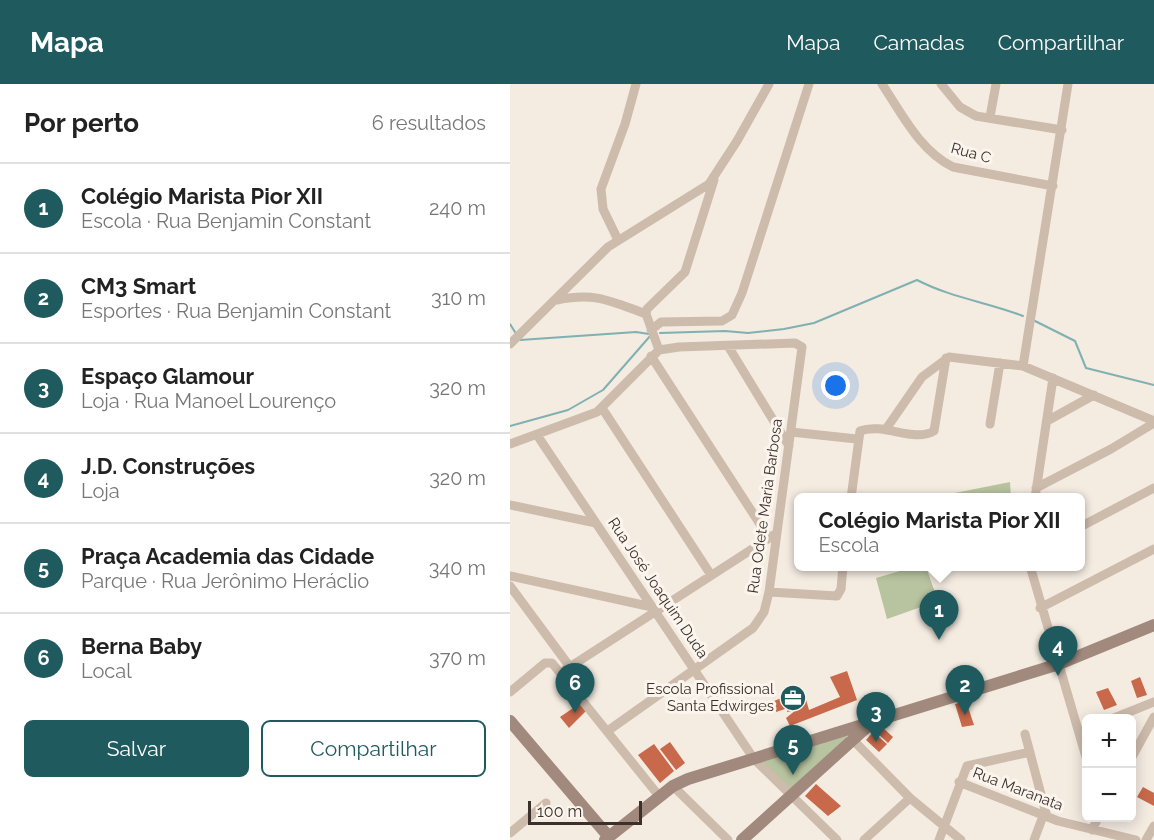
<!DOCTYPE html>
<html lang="pt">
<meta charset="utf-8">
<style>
:root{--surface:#fff;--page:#f6f6f6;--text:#222;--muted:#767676;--line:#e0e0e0;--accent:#1f5a5e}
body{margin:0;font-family:Raleway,sans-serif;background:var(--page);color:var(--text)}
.controls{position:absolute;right:18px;bottom:18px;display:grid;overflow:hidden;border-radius:9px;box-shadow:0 3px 15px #0003}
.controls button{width:54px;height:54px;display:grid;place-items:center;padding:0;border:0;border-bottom:2px solid var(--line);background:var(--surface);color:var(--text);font:30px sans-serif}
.scale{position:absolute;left:18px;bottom:15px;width:114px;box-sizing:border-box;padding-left:6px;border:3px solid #3b302b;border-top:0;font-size:16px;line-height:21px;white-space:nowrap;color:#3b302b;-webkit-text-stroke:4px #fbf5ee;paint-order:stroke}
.you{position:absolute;left:326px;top:302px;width:21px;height:21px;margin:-15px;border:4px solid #fff;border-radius:50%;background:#1a73e8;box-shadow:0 0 0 9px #1a73e833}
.badge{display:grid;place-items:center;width:39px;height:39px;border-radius:50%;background:var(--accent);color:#fff;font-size:20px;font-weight:700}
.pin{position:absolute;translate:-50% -50px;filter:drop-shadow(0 2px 3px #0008)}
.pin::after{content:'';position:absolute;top:32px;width:21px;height:18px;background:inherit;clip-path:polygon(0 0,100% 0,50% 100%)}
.popup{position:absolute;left:284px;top:409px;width:291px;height:78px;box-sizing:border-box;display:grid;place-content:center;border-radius:9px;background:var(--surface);filter:drop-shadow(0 2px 4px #0005);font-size:20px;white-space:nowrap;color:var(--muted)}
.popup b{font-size:22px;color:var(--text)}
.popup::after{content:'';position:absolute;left:50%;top:100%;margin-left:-12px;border:12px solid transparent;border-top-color:var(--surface)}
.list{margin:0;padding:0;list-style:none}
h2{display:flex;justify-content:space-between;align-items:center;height:78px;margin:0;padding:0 24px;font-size:26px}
h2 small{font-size:20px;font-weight:400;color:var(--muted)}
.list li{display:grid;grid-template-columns:39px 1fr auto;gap:18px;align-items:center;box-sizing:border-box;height:90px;padding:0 24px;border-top:2px solid var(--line)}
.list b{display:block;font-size:22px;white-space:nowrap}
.list p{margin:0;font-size:20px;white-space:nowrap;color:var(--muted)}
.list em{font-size:20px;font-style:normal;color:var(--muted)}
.actions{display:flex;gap:12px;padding:18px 24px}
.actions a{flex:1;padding:14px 0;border:2px solid var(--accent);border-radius:9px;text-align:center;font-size:21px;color:var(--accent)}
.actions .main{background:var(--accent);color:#fff}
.map{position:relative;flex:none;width:644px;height:756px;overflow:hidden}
header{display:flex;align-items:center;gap:36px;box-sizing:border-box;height:84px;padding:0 30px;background:var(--accent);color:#fff}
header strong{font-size:28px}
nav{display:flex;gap:33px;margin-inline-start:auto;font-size:21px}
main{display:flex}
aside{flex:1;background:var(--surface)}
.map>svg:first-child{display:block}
</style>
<header>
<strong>Mapa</strong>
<nav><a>Mapa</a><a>Camadas</a><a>Compartilhar</a></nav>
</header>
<main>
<aside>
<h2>Por perto<small>6 resultados</small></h2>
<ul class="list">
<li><span class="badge">1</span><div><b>Colégio Marista Pior XII</b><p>Escola · Rua Benjamin Constant</p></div><em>240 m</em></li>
<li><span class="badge">2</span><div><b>CM3 Smart</b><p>Esportes · Rua Benjamin Constant</p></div><em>310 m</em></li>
<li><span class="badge">3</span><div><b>Espaço Glamour</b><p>Loja · Rua Manoel Lourenço</p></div><em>320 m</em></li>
<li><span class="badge">4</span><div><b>J.D. Construções</b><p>Loja</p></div><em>320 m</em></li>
<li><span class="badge">5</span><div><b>Praça Academia das Cidade</b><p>Parque · Rua Jerônimo Heráclio</p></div><em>340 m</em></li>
<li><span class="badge">6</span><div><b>Berna Baby</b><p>Local</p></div><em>370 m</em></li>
</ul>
<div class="actions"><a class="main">Salvar</a><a>Compartilhar</a></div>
</aside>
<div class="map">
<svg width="644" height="756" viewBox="0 0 644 756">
<rect width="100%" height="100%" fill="#f4ebe1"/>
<!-- green -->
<path fill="#b8c4a0" d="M500,398l1,15h-76z
M407,482l9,1 12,34 -51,18 -11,-41z
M336,652l3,2 -59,51 -28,-27z"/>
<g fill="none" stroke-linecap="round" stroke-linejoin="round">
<!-- stream -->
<path stroke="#7fb0b2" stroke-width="2" d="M525,237l40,20 11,27 68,17
M0,240l5,8
M150,249l65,-2 23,2 36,-4 30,-6 103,-43c35,18 70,22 106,36
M10,256l116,-8 13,2
M0,342l58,-16 35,-20 48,-55"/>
</g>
<!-- building -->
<path fill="#c8694b" d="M337,587l10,29 -67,26 -4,-8 10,-8 -9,2 1,-4 -12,4 -2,-11 29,-12 6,21 31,-13 -10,-20z
M630,593l7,18 -10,3 -6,-17z
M598,604l9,17 -13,5 -8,-18z
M456,617l8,24 -12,2 -7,-23z
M72,618l6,7 -19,19 -9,-11z
M372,643l11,10 -5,6 -13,-12z
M363,648l14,12 -8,8 -13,-12z
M160,658l15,21 -9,7 -16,-21z
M144,660l20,27 -14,12 -22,-28z
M306,700l25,22 -13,10 -23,-20z
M633,703l11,6v13l-17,-9z"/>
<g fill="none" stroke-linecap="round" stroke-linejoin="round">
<!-- street -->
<path stroke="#cdbbac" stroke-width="9" d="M372,0c20,30 38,67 71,83l100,19
M431,0l19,23 16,9 86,14
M480,33l6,-33
M108,156l-15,-31 -2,-20 24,-65 11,-40
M47,216c39,-8 53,1 89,14
M141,246l10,-8 61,-1 10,-6 10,-22 67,-209
M0,260l98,-97 101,-63 28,-43 32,-57
M218,262l61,100
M149,266l-13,-36 1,-5 38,-37 29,-92
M141,272l118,182
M513,282l45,-282
M92,324l109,167
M537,337l47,-26
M480,340l10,-61
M376,345l36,-52 27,-20 74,9 131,55
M281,348l66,7
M27,351l217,324 83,81
M0,360l87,-32 62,-62 20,-3 116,-4 7,4 -33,245 -5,20 -11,16 -144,102
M526,404l75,-39 43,-26
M341,414l9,-67c23,-9 54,12 74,0l12,-73
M525,414l18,-120
M0,421l86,18
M570,443l74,-39
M520,482l56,191
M0,492l142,31
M0,502l60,81
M259,508l68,4 4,-7 2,-23
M530,524l114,-59
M52,588l215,-139
M0,608l35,-29h7l107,133
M604,634l40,-16
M515,650l22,83
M344,657l56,57 51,42
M622,673l22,-40
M449,698l99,39 78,19
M163,702l55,54
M582,746l6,-12
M0,749l36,-30
M354,756l46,-42
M429,756l28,-74 63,-14
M524,756l9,-24
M636,756l8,-14"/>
<!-- secondary -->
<path stroke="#a18a7d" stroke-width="12" d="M0,637l99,116
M95,756l68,-54 15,-7 371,-115 95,-39
M232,756l126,-114"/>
</g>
<!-- icons -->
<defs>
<g id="office-disc" transform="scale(1.35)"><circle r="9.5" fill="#1f5a5e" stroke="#fbf5ee"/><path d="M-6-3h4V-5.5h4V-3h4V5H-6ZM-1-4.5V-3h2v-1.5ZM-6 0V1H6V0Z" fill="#fff"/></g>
</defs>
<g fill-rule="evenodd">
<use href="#office-disc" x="283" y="614"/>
</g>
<g text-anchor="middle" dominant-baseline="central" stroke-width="6" stroke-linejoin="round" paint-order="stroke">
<!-- street labels -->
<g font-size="15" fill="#3b302b" stroke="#fbf5ee">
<text transform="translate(461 69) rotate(15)">Rua C</text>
<text transform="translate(255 422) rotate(-82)">Rua Odete Maria Barbosa</text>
<text transform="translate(148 504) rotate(56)">Rua José Joaquim Duda</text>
<text transform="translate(508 705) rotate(21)">Rua Maranata</text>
</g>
<!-- poi labels -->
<g font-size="15" fill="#3b302b" stroke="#fbf5ee" text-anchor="end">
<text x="264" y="605">Escola Profissional<tspan x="264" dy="17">Santa Edwirges</tspan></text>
</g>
</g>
</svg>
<div class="controls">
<button>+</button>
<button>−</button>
</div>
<div class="scale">100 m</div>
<div class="you"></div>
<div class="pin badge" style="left:429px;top:556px">1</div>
<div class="popup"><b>Colégio Marista Pior XII</b>Escola</div>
<div class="pin badge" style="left:455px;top:631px">2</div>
<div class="pin badge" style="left:366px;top:658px">3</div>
<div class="pin badge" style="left:548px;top:592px">4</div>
<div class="pin badge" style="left:283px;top:691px">5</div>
<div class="pin badge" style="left:65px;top:629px">6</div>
</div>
</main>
